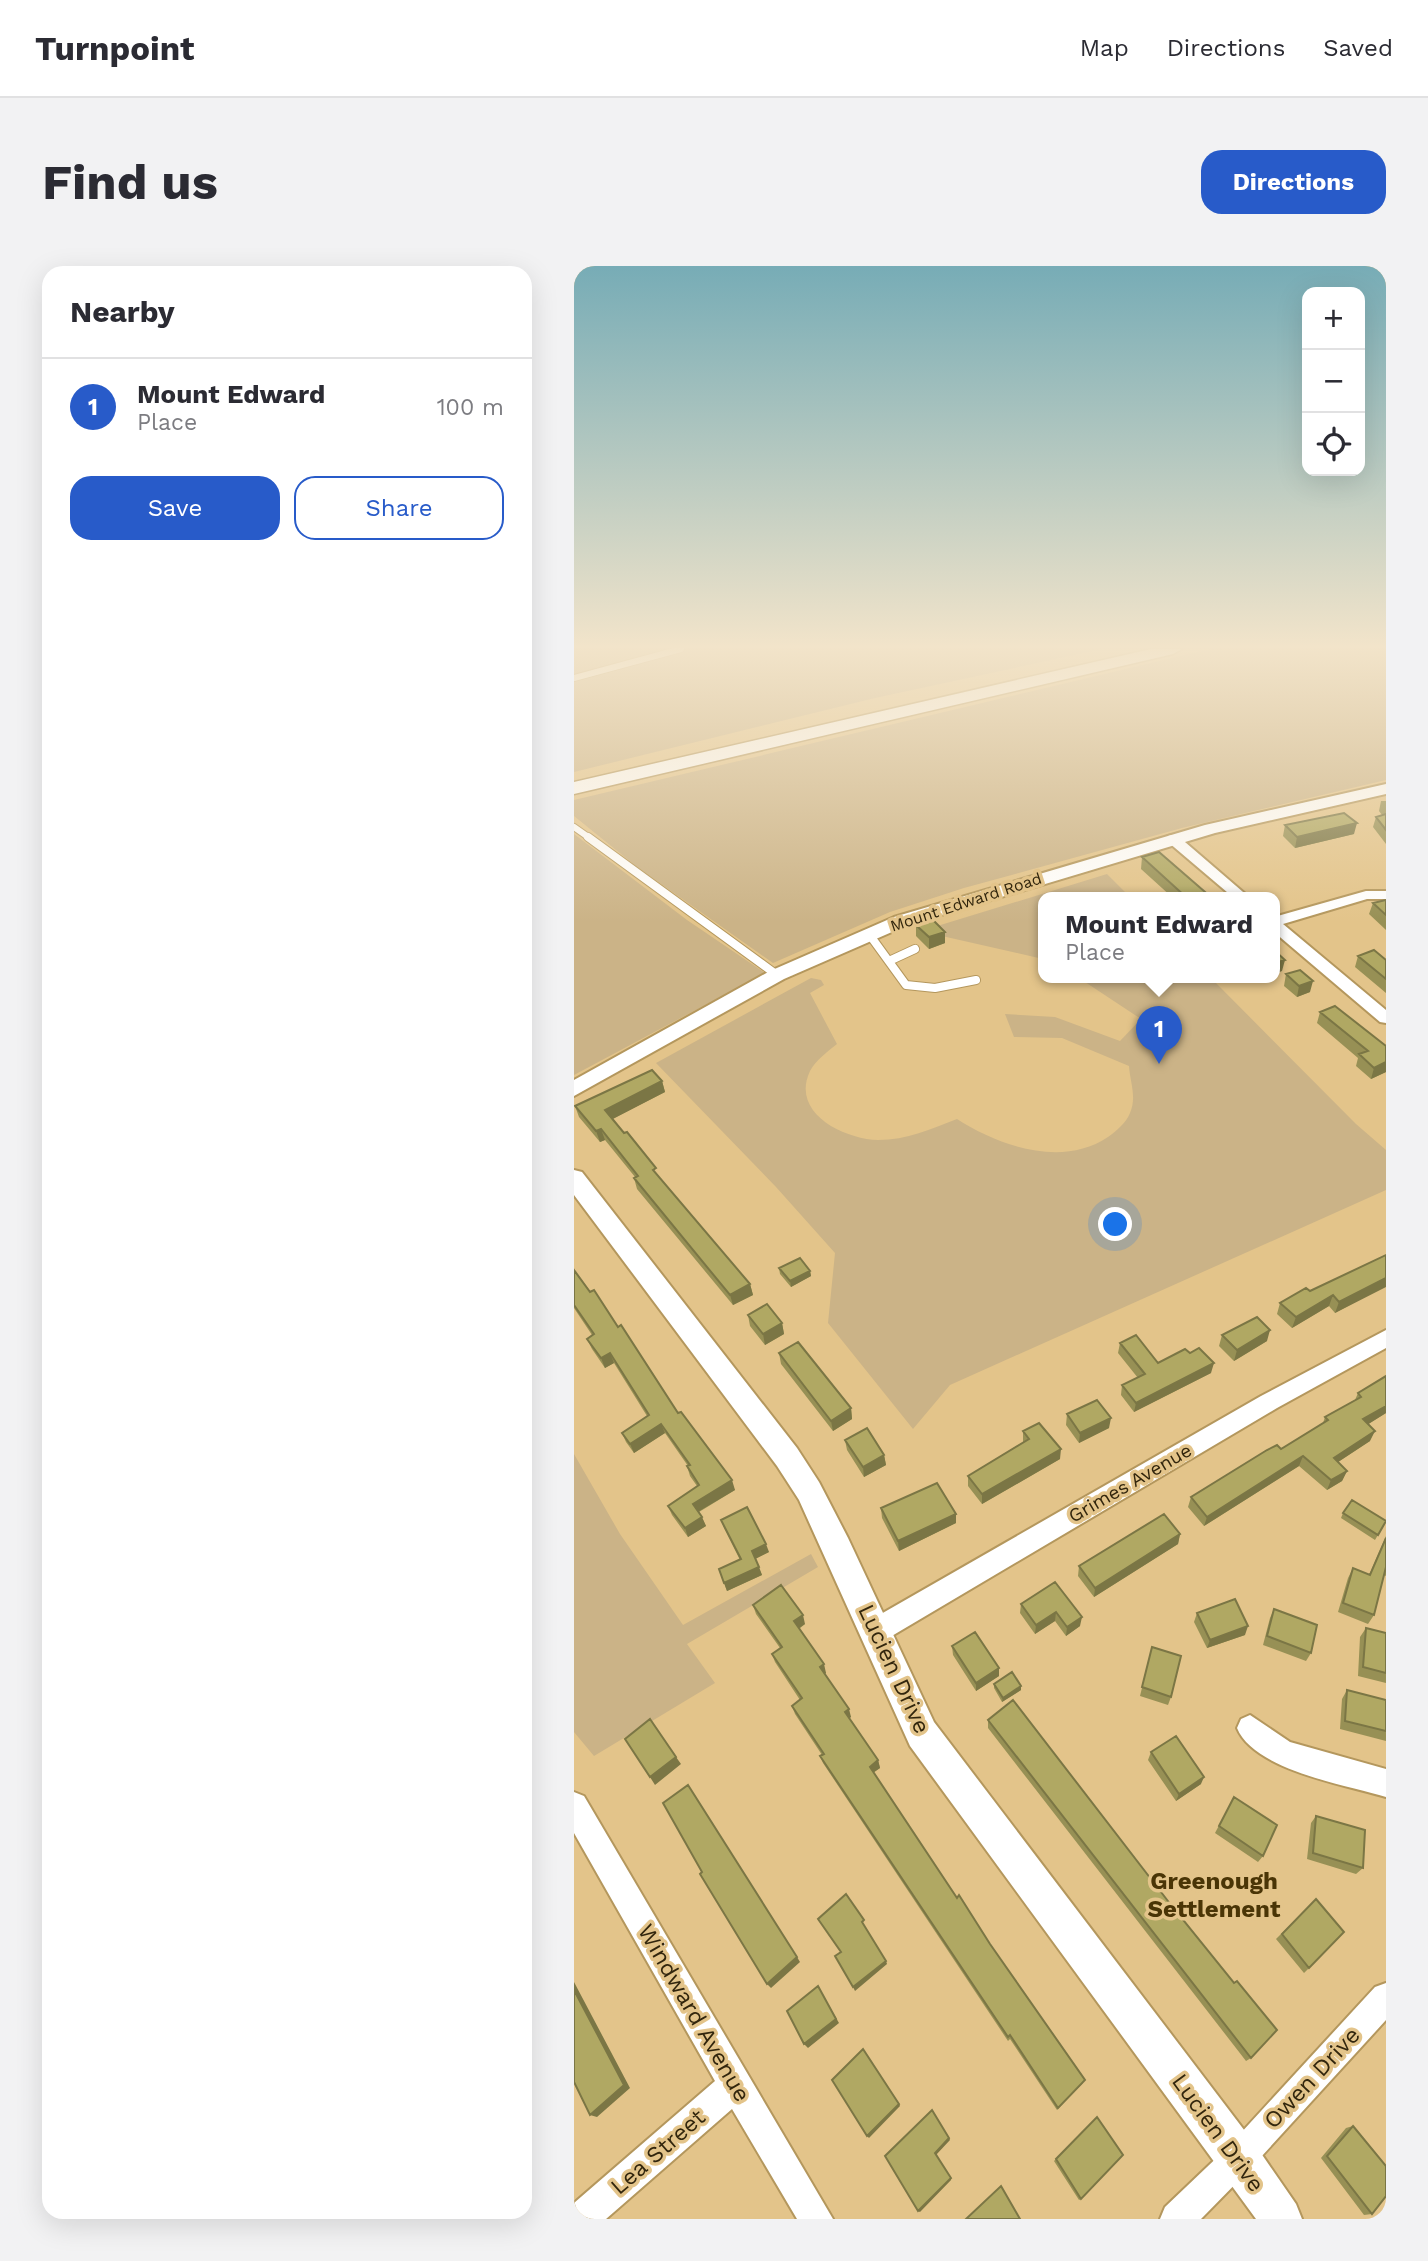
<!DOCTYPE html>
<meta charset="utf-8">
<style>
:root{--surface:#fff;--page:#f2f2f3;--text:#2b2b33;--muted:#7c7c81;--line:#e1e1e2;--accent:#285bc9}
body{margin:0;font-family:"Work Sans",sans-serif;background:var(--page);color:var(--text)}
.controls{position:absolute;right:21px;top:21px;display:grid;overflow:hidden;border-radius:14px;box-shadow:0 7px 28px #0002}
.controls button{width:63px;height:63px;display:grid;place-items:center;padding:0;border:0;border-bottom:2px solid var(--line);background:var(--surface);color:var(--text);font:35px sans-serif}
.you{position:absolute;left:542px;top:959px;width:24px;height:24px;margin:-18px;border:5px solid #fff;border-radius:50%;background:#1a73e8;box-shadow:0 0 0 10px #1a73e833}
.badge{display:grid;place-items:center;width:46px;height:46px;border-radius:50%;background:var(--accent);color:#fff;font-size:23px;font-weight:700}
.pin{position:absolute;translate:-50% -58px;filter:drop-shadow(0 2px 4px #0008)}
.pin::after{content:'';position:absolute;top:37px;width:24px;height:21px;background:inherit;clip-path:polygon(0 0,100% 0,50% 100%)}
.popup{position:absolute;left:464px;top:626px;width:242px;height:91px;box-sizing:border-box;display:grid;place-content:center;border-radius:14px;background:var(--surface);filter:drop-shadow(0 2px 5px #0005);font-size:23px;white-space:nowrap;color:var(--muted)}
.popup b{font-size:26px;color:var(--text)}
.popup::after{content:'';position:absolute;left:50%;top:100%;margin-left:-14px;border:14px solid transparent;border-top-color:var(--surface)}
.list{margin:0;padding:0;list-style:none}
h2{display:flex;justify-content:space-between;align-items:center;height:91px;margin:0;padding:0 28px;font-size:30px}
h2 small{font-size:23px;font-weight:400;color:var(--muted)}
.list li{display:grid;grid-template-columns:46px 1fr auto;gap:21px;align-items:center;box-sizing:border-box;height:98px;padding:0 28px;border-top:2px solid var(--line)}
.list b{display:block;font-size:26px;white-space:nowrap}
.list p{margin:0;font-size:23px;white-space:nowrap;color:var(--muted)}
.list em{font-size:23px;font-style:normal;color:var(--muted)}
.actions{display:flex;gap:14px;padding:21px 28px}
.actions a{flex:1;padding:16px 0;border:2px solid var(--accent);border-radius:21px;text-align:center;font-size:24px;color:var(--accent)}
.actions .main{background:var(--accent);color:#fff}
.icon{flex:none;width:38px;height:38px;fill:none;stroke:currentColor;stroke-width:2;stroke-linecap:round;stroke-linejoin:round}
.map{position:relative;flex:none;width:812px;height:1953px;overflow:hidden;border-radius:21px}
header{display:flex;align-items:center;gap:42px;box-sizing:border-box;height:98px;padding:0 35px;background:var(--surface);border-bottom:2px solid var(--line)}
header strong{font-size:33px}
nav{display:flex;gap:38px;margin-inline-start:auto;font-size:24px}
.intro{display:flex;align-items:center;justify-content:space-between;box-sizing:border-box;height:168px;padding:0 42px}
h1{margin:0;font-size:49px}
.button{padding:18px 32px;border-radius:21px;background:var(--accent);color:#fff;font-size:24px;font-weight:700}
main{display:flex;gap:42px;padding:0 42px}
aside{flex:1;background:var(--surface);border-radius:21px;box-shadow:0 7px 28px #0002}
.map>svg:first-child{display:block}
</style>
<header>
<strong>Turnpoint</strong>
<nav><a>Map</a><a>Directions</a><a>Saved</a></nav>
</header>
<div class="intro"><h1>Find us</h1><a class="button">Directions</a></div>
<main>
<aside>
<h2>Nearby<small></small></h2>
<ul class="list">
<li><span class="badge">1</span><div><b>Mount Edward</b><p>Place</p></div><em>100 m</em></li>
</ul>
<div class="actions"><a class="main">Save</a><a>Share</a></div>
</aside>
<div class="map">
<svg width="812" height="1953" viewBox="0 0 812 1953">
<rect width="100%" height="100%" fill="#e3c48a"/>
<!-- green -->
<path fill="#cbb387" d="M0,383h528l-227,49 -301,74z
M636,383h176v131l-204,48 -218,60 -74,24 -117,51 -136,-96 -63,-51v-16z
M0,568l113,86 78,53 -191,102z
M533,608l24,24h-87l-1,61 -101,-23 -8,-9z
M237,712l10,2 3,5 -14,8 27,51c-10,8 -21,16 -27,27 -20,42 34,68 68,69 29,0 53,-11 79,-21 42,27 105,49 151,18 8,-6 18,-14 22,-24 7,-16 0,-31 -1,-47l-67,-28 -48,-1 -9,-23 50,3 65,24 21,-22 -62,-41h132l145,146 30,26v40l-436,195 -37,44 -85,-106 7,-70 -59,-66 -120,-124z
M0,1188l46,80 63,91 128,-71 7,13 -131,77 28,39 -121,73 -20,-24z"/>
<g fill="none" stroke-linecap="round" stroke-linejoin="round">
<!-- service-far1 casing -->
<g stroke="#b4975d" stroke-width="8">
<path id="service-far1" d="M0,412l107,-29
M0,561l17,12"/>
</g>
<!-- service casing -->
<g stroke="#b4975d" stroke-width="10">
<path id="service" d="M14,571l189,138
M295,668l37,51 29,3 41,-8
M315,695l26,-12"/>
</g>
<!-- minor casing -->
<g stroke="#b4975d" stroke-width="4">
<path id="minor" d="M599,569l5,1 72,62h-16l-66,-56v-6z
M792,625h20v8h-19l-84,25 103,86v13l-6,-1 -106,-90v-15z
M812,1064v18l-109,60 -392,232 -9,3 -9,-3 -3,-9 3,-9 394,-226z
M676,1449l40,27 96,27v28c-40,-12 -132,-27 -149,-69l4,-9z
M0,1526l10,4 249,423h-36l-65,-110 -126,110h-32v-16l141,-122 -141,-248z
M812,1717v37l-136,149 -49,50h-41l5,-12 63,-60 147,-160z"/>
</g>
<!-- tertiary casing -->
<g stroke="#b4975d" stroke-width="4">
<path id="tertiary" d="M812,518v10l-171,39 -307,92 -124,54 -210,117v-16l196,-109 124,-54 311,-92z
M0,904l8,2 215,276 22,34 29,56 86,184 320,421 42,61 6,15h-46l-346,-473 -111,-246 -22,-34 -203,-271z"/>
</g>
<!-- primary casing -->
<g stroke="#b4975d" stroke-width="3">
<path id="primary" d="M577,383h31l-9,5 -599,140v-12z"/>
</g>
<!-- service-far1 -->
<use href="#service-far1" stroke="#fff" stroke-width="6"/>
<!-- service -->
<use href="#service" stroke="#fff" stroke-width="8"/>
<!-- minor -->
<use href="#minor" fill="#fff" fill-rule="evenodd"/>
<!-- tertiary -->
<use href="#tertiary" fill="#fff" fill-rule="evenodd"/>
<!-- primary -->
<use href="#primary" fill="#fff" fill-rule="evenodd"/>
</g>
<!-- wall -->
<path fill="#979055" d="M807,535h5v43l-13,-17 3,-10 6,-2 -3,-4z
M711,559l69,9 -59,14 -12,-12z
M568,591l70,41h-39l-32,-29z
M812,634v30l-17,-16 4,-11z
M342,659l29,7v11l-16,6 -13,-13z
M784,690l28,4v33l-31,-26z
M712,708l24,18 -13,5 -13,-11z
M746,746l66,34v26l-15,7 -15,-13 2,-8 -41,-35z
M88,815l3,11 -53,27 47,58 91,107 3,11 -20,10 -96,-116 -3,-11 1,-1 -30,-37 -5,2 -21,-25 -4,-11z
M205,1002l31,3 1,5 -20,11 -11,-13z
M0,1004l44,57 60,86 57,77 -36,22 7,14 -18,11 -16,-22 -4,-9 29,-20 -7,-10 -3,-10h1l-23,-33 -31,20 -8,-11 -4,-9 25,-17 -33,-53 -9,5 -13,-19 -5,-10 5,-4 -18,-27z
M736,1025l47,10 -22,12 -6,-7 -37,22 -15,-14 3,-11z
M174,1049l34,8 2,11 -19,11 -15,-19z
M648,1069l45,6 -33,20 -15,-15z
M546,1077l38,20 53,10 -77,39 -13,-17 1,-10 16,-7 -20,-25z
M205,1087l72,55 1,11 -19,12 -52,-67z
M812,1110v37l-18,11 2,17 -32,21 9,9 -5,10 -15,9 -28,-24 -95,60 -16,-19 3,-10 90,-48 42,-26 2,-6 30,-17 3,-7z
M493,1148l42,14 -30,15 -13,-18z
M449,1165l37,28 -78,45 -14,-18v-10l55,-34z
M271,1174l39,15 2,10 -22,12 -17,-27z
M307,1242l75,6v9l-57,28 -17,-33z
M769,1247l43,8 -11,19 -34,-22z
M147,1254l48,32 -14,7 7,16 -35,16 -8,-22 21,-9 -16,-32z
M606,1268l-2,10 -84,53 -16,-21 1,-10z
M812,1270v40l-2,-1 -10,40 -6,9 -30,-12 10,-34 5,-10 16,7z
M481,1316l25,44 -14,10 -11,-15 -20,13 -15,-21 1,-9z
M179,1339l52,19 -6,5 27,44 -2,1 27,43 -2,1 29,42 2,8 -7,5 84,125 33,46 93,139 -26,27 -47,-71 -2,2 -185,-278 -3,-7 2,-1 -27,-41 -3,-8 8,-6 -25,-38 -3,-8 8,-6 -24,-34z
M700,1343l37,44 -5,8 -43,-16 7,-27z
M623,1347l48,22 -38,13 -13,-26z
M792,1362l20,5v50l-28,-7 2,-39z
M378,1380l47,22v8l-23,15 -23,-36z
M578,1381l19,50 -3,8 -28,-9z
M420,1418l27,2v4l-19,12 -8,-14z
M773,1424l39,10v41l-46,-12 2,-30z
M414,1454l263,338 -5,3 -258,-333z
M577,1486l50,32 -25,17 -28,-41z
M660,1531l29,59 -5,6 -43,-29z
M742,1550l47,52 -7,6 -49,-15 4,-36z
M742,1633l-7,69 -5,5 -28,-34z
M523,1851l-16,82 -2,1 -25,-39z
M779,1860l19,88 -8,1 -43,-57 25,-30z"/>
<!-- shaded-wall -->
<path fill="#7b7645" d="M783,557l-3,11 -59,14 2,-11z
M371,666v11l-16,6v-12z
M711,694l-3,11 -7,3v-11z
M739,715l-3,11 -13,5 2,-11z
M812,796v10l-15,7 3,-11z
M88,815l3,11 -56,29 -4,-11z
M27,863l4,11 -5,2 -4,-11z
M236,1005l1,5 -20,11 -1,-6z
M812,1012v9l-51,26 4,-11z
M176,1018l3,11 -20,10 -3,-10z
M759,1029l-4,11 -37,22 4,-11z
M208,1057l2,11 -19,11 -2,-11z
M696,1064l-3,11 -33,20 3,-11z
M36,1087l4,10 -9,5 -4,-10z
M640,1097l-3,10 -77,39 2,-9z
M812,1140v7l-27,17 4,-11z
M277,1142l1,11 -19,12 -2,-10z
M537,1152l-2,10 -30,15 1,-10z
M87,1158l4,9 -31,20 -4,-9z
M801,1165l-5,10 -41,27 5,-10z
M487,1183l-1,10 -78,45v-10z
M310,1189l2,10 -22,12 -1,-10z
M729,1190l-4,10 -95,60 3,-9z
M773,1205l-5,10 -15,9 4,-10z
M158,1214l3,10 -39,23 -3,-9z
M382,1248v9l-57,28 -1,-10z
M128,1251l4,9 -18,11 -3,-9z
M606,1268l-2,10 -84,53 1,-9z
M192,1278l3,8 -14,7 -3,-8z
M185,1301l3,8 -35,16 -3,-8z
M482,1346l-1,9 -20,13 1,-9z
M229,1349l2,9 -9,6 -2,-9z
M508,1351l-2,9 -14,10 1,-9z
M674,1360l-3,9 -38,13 3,-8z
M250,1398l2,9 -4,3 -2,-9z
M425,1402v8l-23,15v-8z
M447,1420v4l-19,12 1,-4z
M275,1443l2,8 -4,3 -2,-8z
M102,1491l5,7 -26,21 -5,-8z
M304,1494l2,8 -9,6 -1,-7z
M630,1511l-3,7 -25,17 3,-7z
M223,1691l3,5 -29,26 -4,-4z
M312,1695l1,3 -32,27 -2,-4z
M0,1716l56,106 -33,29 -7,-2 -16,-125z
M246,1724l19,33 -31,25 -4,-4z
M325,1838l1,2 -31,32 -2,-2z
M375,1872l1,2 -14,15 -1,-2z
M377,1912v2l-31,32 -2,-1z"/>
<!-- building -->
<path fill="#b0a863" stroke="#7b7645" stroke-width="2" d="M770,547l13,10 -60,14 -12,-12z
M812,548v16l-10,-13z
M585,586l53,46h-25l-45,-41z
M812,634v15l-13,-12z
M358,653l13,13 -16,5 -13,-12z
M800,684l12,10v19l-28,-23z
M701,685l10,9 -10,3z
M726,704l13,11 -14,5 -13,-12z
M761,740l51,40v16l-12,6 -15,-14 9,-3 -48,-39z
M78,804l10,11 -57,29 19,23 3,-1 29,36 -3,2 97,114 -20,11 -96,-117 4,-2 -37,-47 -5,2 -21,-25z
M812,989v23l-47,24 -6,-7 -37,22 -16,-14 26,-15 4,3z
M226,992l10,13 -20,10 -11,-13z
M0,1004l16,22 4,-2 24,37 3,-2 57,88 3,-1 51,68 -39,24 9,13 -17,11 -17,-22 31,-21 -12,-19 3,-1 -29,-41 -31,20 -8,-11 27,-18 -39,-62 -9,5 -14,-19 7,-5 -20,-29z
M193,1038l15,19 -19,11 -15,-19z
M683,1051l13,13 -33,20 -15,-15z
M562,1069l22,28 27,-14 5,4 9,-5 15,15 -78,40 -14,-18 23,-11 -25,-31z
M224,1076l53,66 -20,13 -52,-68z
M812,1110v30l-23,13 12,12 -41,27 13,13 -16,9 -28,-24 -96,61 -16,-20 76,-47 10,-5 4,4 47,-29 -3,-3 36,-20 -3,-4z
M523,1134l14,18 -31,15 -13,-19z
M465,1157l22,26 -79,45 -14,-18 61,-37 -6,-8z
M293,1162l17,27 -21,12 -18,-27z
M363,1217l19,31 -58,27 -17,-33z
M778,1234l34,21 -8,14 -35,-22z
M173,1241l19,37 -14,7 7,16 -35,16 -5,-14 22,-10 -20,-39z
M590,1248l16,20 -85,54 -16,-22z
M812,1272v29l-12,48 -31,-12 10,-35 17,7z
M481,1316l27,35 -15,10 -11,-15 -20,13 -15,-21z
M207,1319l22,30 -9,6 30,43 -4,3 29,42 -4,3 33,48 -8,7 87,131 2,-3 31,49 95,136 -27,28 -48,-73 -2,2 -188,-281 4,-2 -32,-48 10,-8 -30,-44 10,-7 -29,-42z
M661,1333l13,27 -38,14 -13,-27z
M700,1343l43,16 -6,28 -44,-17z
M792,1362l20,5v40l-23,-6z
M401,1366l24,36 -23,15 -24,-37z
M578,1381l29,9 -10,41 -29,-10z
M438,1406l9,14 -18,12 -9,-14z
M773,1424l39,10v31l-41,-10z
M439,1434l158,205 63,78 3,-2 40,49 -26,28 -263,-338z
M76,1453l26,38 -26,20 -25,-38z
M602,1470l28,41 -25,17 -28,-42z
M114,1519l109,172 -30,27 -67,-110 2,-2 -39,-69z
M660,1531l43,28 -14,31 -44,-30z
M742,1550l49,14 -2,38 -50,-15z
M272,1628l18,26 -2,2 24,39 -33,26 -18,-31 6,-4 -23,-33z
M742,1633l28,33 -35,36 -27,-34z
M244,1720l18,33 -32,25 -17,-33z
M0,1724l50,95 -34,30 -16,-33z
M289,1783l36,55 -32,32 -35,-56z
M358,1844l17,28 -14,15 16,25 -33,33 -33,-55z
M523,1851l26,38 -42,44 -25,-40z
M779,1860l33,40v30l-14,18 -45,-58z
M427,1920l19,33h-54z"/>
<!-- sky -->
<linearGradient id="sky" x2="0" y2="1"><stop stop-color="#77acb6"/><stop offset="0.58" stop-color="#f2e4ca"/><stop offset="1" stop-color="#f2e4ca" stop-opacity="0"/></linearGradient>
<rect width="812" height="656" fill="url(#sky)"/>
<g text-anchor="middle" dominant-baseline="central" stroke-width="7" stroke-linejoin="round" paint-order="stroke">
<!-- far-street labels -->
<g font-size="16" fill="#32260d" stroke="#e3c48a">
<text transform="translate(392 636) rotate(-18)">Mount Edward Road</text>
</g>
<!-- street labels -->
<g font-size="19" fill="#32260d" stroke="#e3c48a">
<text transform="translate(556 1217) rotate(-30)">Grimes Avenue</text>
</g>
<!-- near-street labels -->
<g font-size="23" fill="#32260d" stroke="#e3c48a">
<text transform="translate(320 1403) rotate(65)">Lucien Drive</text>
<text transform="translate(120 1747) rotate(60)">Windward Avenue</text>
<text transform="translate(738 1812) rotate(-47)">Owen Drive</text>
<text transform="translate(644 1867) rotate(54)">Lucien Drive</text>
<text transform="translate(84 1886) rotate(-41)">Lea Street</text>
</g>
<!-- near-neighbourhood labels -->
<g font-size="24" font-weight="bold" fill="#4a3506" stroke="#e3c48a">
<text x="640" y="1615">Greenough<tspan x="640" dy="28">Settlement</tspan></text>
</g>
</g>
</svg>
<div class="controls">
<button>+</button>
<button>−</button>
<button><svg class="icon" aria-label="locate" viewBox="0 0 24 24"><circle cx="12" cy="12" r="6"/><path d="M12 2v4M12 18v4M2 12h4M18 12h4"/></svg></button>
</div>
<div class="you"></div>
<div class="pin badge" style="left:585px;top:798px">1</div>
<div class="popup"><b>Mount Edward</b>Place</div>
</div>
</main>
